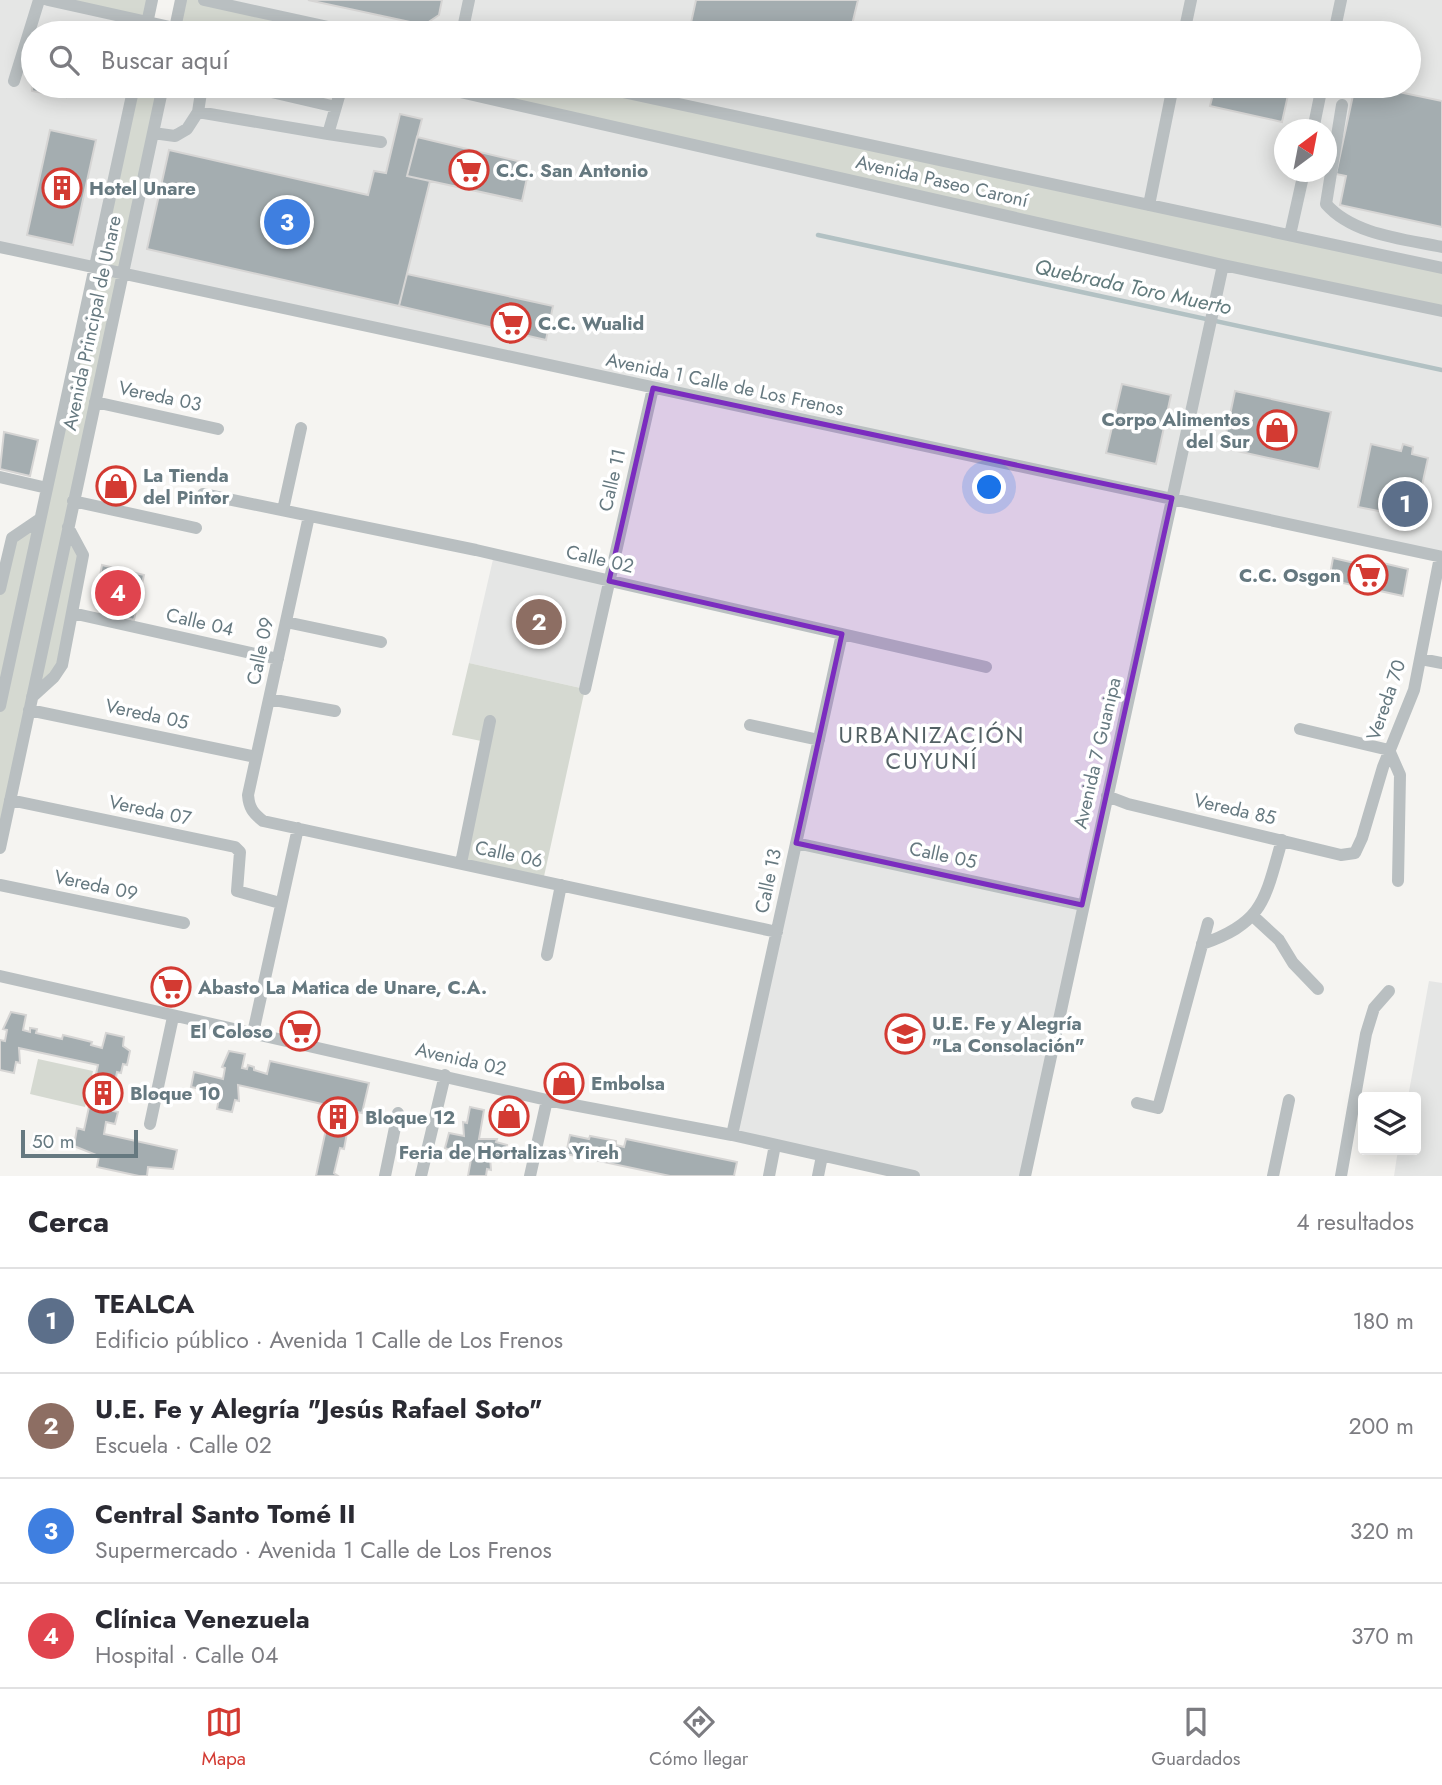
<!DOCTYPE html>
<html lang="es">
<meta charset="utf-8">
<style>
:root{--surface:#fff;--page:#f2f2f3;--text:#2b2b33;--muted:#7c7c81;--line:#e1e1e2;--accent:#d33a32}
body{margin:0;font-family:Jost,sans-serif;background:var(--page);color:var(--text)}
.controls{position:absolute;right:21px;bottom:21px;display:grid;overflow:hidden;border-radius:7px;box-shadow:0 4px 18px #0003}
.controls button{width:63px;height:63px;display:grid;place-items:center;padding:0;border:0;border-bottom:2px solid var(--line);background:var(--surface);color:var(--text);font:35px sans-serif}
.compass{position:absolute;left:1274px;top:119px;width:63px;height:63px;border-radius:50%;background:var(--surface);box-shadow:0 4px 18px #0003;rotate:32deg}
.scale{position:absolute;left:21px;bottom:18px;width:117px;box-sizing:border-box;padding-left:7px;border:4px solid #667980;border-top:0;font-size:19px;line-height:24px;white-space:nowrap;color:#667980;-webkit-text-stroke:5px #fff;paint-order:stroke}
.you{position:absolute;left:990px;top:488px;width:24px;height:24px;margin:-18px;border:5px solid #fff;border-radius:50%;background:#1a73e8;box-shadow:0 0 0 10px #1a73e833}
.badge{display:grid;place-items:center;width:46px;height:46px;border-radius:50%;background:var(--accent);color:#fff;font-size:23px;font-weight:700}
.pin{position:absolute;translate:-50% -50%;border:4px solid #fff;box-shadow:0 2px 7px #0006}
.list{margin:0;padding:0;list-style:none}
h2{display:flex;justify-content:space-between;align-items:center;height:91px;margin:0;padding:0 28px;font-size:30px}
h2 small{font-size:23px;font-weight:400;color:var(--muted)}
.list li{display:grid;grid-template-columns:46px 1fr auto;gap:21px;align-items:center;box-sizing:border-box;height:105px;padding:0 28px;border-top:2px solid var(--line)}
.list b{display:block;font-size:26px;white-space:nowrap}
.list p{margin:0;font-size:23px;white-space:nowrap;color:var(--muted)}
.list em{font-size:23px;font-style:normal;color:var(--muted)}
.icon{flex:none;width:38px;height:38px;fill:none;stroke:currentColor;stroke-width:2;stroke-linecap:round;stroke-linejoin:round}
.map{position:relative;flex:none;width:1442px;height:1176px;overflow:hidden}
.search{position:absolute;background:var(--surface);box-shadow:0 4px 18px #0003;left:21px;right:21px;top:21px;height:77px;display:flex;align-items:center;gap:18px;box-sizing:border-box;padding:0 24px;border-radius:38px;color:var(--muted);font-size:26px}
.sheet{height:511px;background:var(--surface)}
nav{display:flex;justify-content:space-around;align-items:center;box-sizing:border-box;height:98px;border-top:2px solid var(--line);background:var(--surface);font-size:19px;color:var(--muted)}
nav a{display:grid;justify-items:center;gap:4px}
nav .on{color:var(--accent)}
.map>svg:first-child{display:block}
</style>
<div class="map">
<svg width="1442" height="1176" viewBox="0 0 1442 1176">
<rect width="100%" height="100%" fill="#f5f4f1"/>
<!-- built -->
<path fill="#e5e6e5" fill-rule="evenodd" d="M0,0h48l149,33h-164v53h401l1008,225v246l-1442,-310z
M204,0h1238v268l-847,-182h814v-53h-1053zM1284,130h42v42h-42z
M494,555l115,26 -24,108 -116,-26z
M796,843l286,62 -57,271h-111l-182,-41z
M1429,981l13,2v193h-48l4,-26h18v-53h-8z"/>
<!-- green -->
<path fill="#d5d9d1" d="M48,0h104l-4,22 27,6 6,-28h23l152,33h-211l2,-10z
M134,86h29l-95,441 14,22 -20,116 -30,32 -32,151v-259l10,-46 30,-24z
M434,86h161l847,182v43z
M469,663l116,26 -42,192 -82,-18 25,-121 -34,-7z
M38,1059l55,12 -8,36 -55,-13z"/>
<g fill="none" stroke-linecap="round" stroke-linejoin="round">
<!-- stream -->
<path stroke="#b2c1c3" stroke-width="4.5" d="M818,235l624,135"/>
</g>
<!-- building -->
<path fill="#a4adb0" stroke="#d6d5d4" stroke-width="2" d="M308,0h134l-3,15 -15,10z
M696,0h162l-8,33h-165l4,-1z
M33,82v4h57l-2,10 -21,-5 -1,6 -34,-6z
M797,86h47l-2,9z
M1215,86h75l-8,36 -72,-16z
M1355,86h15l72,15v126l-102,-22 6,-29 -10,-2z
M400,114l22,5 -15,57 23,5 -31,125 -252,-57 22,-99 199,45 6,-24 12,2z
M50,130l46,10 -23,105 -46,-10z
M417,137l113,27 -8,37 -115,-25z
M407,274l146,32 -7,34 -147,-34z
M1122,384l49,11 -15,69 -50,-11z
M1235,391l96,21 -12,57 -96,-21z
M4,432l34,8 -8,36 -30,-7z
M1371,444l30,7 2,-7 10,3 -1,7 16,4 -13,60 -57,-11z
M1333,558l35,8 2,-6 38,9 -5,27 -74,-16z
M102,565l42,10 -10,45 -35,-11 -3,-11z
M11,1012l15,3 -3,15 7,2v-4l7,1 -1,4 26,6 1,-4 29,7 -1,3 11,3 4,-15 18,4 -1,9 7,5 -3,14 -4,-1 -2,9 -4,-1 -4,21 3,1 -3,17 5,1 -3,12 -9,-2 -2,12 73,16 -4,19 -25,-2 -1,9h-8l-42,-9 2,-11 -25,-10 3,-18 7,2 14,-65 -79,-17 1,15 -4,-1 -2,11 -14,-3v-30l5,1 2,-11 -4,-1z
M229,1051l16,3 -3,14 5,1 1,-4 6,2v3l13,4 3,-13 99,22 -7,30 -14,-3 -2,11 3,1 -5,27 -4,-1 -6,25 4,3h-22l15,-70 -93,-21 1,16 -4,-1 -3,12 -15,-3 3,-16 -14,1 1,-4 -16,-3 3,-15 29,7 2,-11 -3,-1z
M470,1107l14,3 -5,29h18l-1,3 11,3 -3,15 -14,-3 1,13 -4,-1 -1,7h-18l4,-22 -8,-2 -1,4 -18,-8 4,-15 15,3 -1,-14 4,1z
M570,1135l19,4 1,-3 26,5v4l8,2 2,-8 111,23 -3,14h-64l-104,-22z"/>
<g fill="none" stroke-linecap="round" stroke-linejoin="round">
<!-- minor -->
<path stroke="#b9bfc1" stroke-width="12" d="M48,0l149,33
M204,0l152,33
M145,33l7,-33
M174,33l7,-33
M462,33l7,-33
M1184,33l7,-33
M1334,33l7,-33
M14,81l25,-81
M246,86l90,21
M434,86l789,179 219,46
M595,86l847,182
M1342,105l-16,99c27,31 78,35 116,43
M198,112l4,-26
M1313,130l9,-44
M153,133l22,3 12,-7 11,-17 130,22 14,-48
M328,134l53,8
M1149,205l24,-119
M1290,235l14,-63
M0,247l1442,310
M95,402l123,27
M0,477l47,11
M203,494l273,56 510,117
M73,501l123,27
M283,510l18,-82
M309,516l-61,279c1,13 5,18 15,26l514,111
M0,589l12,-51 28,-19
M72,613l206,46
M286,622l95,20
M1421,659l21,4
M585,689l68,-301
M32,697l22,-20 8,-12 21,-110 -15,-28
M269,699l66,12
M0,706l134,-620
M29,710l227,47
M750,725l69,15
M1300,729l89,21 11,25 -2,106
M1107,796l21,8 213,51 14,-2 7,-15 21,-71 31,-77 26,-133
M10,800l225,47 5,5 -3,39 43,12
M796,843l286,62
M0,848l163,-762
M461,863l29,-142
M0,885l184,38
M1253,916l26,24 14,23 25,26
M1202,944c62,-21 63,-45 80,-104
M547,955l14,-70
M0,976l547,124 185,35 182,41
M253,1033l45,-205
M1137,1103l21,5 50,-185
M150,1124l23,-107
M732,1135l110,-501
M385,1176l13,-63
M421,1176l24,-101
M530,1176l17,-76
M769,1176l6,-31
M818,1176l4,-20
M1025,1176l198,-911
M1273,1176l16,-76
M1341,1176l25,-142 8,-26 15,-17"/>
</g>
<!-- marked area -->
<path fill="#7b2cbf" fill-opacity="0.2" stroke="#7b2cbf" stroke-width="5" stroke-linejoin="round" d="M653,388l519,110 -90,407 -286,-62 46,-209 -233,-53z"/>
<!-- icons -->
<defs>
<g id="supermarket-ring" transform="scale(2.0125)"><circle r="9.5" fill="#fff" stroke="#d33a32" stroke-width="1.5"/><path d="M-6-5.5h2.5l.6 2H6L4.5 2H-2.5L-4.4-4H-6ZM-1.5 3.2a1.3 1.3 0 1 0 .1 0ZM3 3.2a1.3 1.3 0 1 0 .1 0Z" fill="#d33a32"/></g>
<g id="building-ring" transform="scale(2.0125)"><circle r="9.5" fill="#fff" stroke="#d33a32" stroke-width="1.5"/><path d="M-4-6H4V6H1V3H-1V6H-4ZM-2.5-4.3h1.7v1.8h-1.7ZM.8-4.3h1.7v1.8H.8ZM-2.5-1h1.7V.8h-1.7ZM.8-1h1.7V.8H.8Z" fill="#d33a32"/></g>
<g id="shop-ring" transform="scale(2.0125)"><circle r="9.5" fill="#fff" stroke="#d33a32" stroke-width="1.5"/><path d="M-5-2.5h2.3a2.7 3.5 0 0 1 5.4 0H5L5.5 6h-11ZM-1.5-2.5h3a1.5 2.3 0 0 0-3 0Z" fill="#d33a32"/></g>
<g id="school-ring" transform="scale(2.0125)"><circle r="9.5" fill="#fff" stroke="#d33a32" stroke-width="1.5"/><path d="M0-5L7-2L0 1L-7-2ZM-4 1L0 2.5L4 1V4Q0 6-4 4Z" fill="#d33a32"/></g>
</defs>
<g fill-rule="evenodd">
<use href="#supermarket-ring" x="469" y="170"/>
<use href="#building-ring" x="62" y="188"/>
<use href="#supermarket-ring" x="511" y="323"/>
<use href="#shop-ring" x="1277" y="430"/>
<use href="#shop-ring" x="116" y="486"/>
<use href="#supermarket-ring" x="1368" y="575"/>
<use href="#supermarket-ring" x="171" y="987"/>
<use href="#supermarket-ring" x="300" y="1031"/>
<use href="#school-ring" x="905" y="1034"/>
<use href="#shop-ring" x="564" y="1083"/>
<use href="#building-ring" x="103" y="1093"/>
<use href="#shop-ring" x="509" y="1116"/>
<use href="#building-ring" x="338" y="1117"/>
</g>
<g text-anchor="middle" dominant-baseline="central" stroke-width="7" stroke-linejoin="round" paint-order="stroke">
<!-- poi labels -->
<g font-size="19" font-weight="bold" fill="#667980" stroke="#fff" text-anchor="start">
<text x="496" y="170">C.C. San Antonio</text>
<text x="89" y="188">Hotel Unare</text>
<text x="538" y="323">C.C. Wualid</text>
<text x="1250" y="419" text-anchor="end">Corpo Alimentos<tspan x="1250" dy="22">del Sur</tspan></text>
<text x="143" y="475">La Tienda<tspan x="143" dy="22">del Pintor</tspan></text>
<text x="1341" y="575" text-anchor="end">C.C. Osgon</text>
<text x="198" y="987">Abasto La Matica de Unare, C.A.</text>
<text x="932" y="1023">U.E. Fe y Alegría<tspan x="932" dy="22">"La Consolación"</tspan></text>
<text x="273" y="1031" text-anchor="end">El Coloso</text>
<text x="591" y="1083">Embolsa</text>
<text x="130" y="1093">Bloque 10</text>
<text x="365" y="1117">Bloque 12</text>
<text x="509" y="1152" text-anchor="middle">Feria de Hortalizas Yireh</text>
</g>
<!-- street labels -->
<g font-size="19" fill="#667980" stroke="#fff">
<text transform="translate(942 181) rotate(13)">Avenida Paseo Caroní</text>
<text transform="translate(92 323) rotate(-78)">Avenida Principal de Unare</text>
<text transform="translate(725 384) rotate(12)">Avenida 1 Calle de Los Frenos</text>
<text transform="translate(160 396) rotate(12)">Vereda 03</text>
<text transform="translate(612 480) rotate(-77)">Calle 11</text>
<text transform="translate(600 559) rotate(13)">Calle 02</text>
<text transform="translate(200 622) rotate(13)">Calle 04</text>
<text transform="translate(260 651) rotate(-78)">Calle 09</text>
<text transform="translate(1386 700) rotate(-71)">Vereda 70</text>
<text transform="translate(147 714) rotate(12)">Vereda 05</text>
<text transform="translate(1097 753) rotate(-77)">Avenida 7 Guanipa</text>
<text transform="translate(1235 809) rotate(13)">Vereda 85</text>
<text transform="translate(150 810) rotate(12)">Vereda 07</text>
<text transform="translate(509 854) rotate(12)">Calle 06</text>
<text transform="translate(943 855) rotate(12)">Calle 05</text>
<text transform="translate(768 881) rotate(-78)">Calle 13</text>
<text transform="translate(96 885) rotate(12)">Vereda 09</text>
<text transform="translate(461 1059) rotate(13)">Avenida 02</text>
</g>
<!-- water labels -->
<g font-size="21" font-style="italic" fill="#627b7d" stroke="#fff">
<text transform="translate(1133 287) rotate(12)">Quebrada Toro Muerto</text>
</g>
<!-- quarter labels -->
<g font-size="23" letter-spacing="2" fill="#536165" stroke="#fff">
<text x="932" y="735">URBANIZACIÓN<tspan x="932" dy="26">CUYUNÍ</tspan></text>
</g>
</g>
</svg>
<div class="controls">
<button><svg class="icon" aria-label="layers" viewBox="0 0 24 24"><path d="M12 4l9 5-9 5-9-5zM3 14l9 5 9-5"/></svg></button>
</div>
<svg class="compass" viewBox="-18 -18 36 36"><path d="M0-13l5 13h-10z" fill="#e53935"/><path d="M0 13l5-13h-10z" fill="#7c7c81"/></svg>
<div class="scale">50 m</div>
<div class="you"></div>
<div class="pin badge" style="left:1405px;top:504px;background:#5c6f8a">1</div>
<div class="pin badge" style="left:539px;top:622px;background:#8d6e63">2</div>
<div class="pin badge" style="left:287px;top:222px;background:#3f7fe0">3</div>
<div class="pin badge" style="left:118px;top:593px;background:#e0444e">4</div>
<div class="search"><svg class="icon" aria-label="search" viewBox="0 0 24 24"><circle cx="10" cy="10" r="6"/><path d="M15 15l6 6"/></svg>Buscar aquí</div>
</div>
<section class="sheet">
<h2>Cerca<small>4 resultados</small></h2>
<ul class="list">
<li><span class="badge" style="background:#5c6f8a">1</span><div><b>TEALCA</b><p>Edificio público · Avenida 1 Calle de Los Frenos</p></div><em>180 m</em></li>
<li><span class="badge" style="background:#8d6e63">2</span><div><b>U.E. Fe y Alegría &quot;Jesús Rafael Soto&quot;</b><p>Escuela · Calle 02</p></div><em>200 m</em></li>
<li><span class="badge" style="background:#3f7fe0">3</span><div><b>Central Santo Tomé II</b><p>Supermercado · Avenida 1 Calle de Los Frenos</p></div><em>320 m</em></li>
<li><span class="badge" style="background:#e0444e">4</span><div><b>Clínica Venezuela</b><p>Hospital · Calle 04</p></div><em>370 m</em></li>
</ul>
</section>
<nav>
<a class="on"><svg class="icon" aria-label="map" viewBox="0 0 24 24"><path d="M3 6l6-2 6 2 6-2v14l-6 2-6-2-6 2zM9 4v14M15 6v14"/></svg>Mapa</a>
<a><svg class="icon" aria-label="directions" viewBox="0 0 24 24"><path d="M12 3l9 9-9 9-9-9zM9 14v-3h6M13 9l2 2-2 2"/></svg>Cómo llegar</a>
<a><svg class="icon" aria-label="saved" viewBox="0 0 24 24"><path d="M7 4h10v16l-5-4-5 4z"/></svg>Guardados</a>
</nav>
